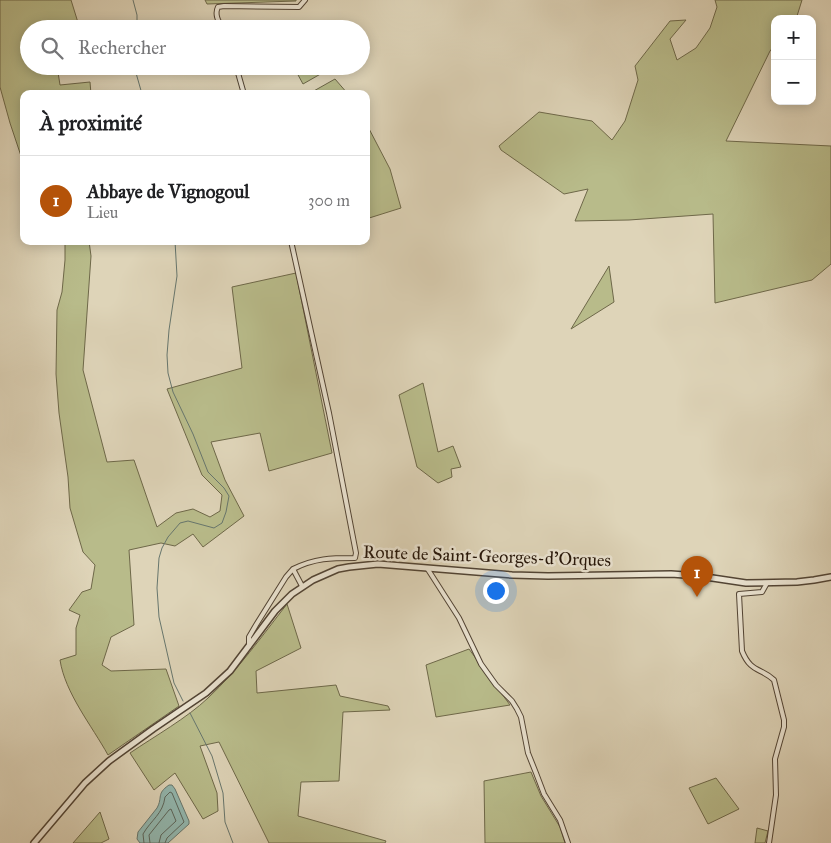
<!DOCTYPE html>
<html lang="fr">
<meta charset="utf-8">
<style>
:root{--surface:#fff;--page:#f2f2f2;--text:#202124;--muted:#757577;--line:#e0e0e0;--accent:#b45309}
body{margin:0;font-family:"IM FELL Great Primer",serif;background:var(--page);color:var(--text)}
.controls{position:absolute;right:15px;top:15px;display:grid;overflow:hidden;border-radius:10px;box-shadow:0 2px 12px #0003}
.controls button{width:45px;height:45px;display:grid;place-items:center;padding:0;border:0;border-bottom:1px solid var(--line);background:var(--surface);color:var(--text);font:25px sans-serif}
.you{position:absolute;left:495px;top:590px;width:18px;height:18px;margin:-12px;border:4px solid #fff;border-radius:50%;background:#1a73e8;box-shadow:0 0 0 8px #1a73e833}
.badge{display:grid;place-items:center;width:32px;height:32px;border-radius:50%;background:var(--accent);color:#fff;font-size:16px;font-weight:700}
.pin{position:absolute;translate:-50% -41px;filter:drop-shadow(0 1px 2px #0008)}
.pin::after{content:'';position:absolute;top:26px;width:18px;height:15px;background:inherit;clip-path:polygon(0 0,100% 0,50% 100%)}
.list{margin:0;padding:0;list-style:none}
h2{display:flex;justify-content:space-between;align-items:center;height:65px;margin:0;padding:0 20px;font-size:21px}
h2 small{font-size:16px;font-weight:400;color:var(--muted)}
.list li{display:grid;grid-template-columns:32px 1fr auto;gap:15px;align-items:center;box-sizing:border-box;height:90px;padding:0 20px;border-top:1px solid var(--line)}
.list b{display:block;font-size:19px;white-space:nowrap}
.list p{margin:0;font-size:16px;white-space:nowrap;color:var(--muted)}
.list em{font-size:16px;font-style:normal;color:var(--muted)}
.icon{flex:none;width:28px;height:28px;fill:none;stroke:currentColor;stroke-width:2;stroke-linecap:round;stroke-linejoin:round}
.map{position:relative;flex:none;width:831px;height:843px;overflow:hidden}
.search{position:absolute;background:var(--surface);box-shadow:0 2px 12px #0003;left:20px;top:20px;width:350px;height:55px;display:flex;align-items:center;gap:12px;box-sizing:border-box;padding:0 18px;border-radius:28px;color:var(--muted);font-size:19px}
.panel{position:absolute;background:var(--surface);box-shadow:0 2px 12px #0003;left:20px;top:90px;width:350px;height:155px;border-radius:10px}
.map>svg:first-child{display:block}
</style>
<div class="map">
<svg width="831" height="843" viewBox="0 0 831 843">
<rect width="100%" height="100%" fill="#ded4b8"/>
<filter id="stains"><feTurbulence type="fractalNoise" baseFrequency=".004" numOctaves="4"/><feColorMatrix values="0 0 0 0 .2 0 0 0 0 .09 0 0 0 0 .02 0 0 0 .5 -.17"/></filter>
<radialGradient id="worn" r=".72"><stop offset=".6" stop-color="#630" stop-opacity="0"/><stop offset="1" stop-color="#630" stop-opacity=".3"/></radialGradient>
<!-- green -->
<path fill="#b8bb8a" stroke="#6e6849" d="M0,0h71l9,29h-51v37h28l3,19 30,-3 1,12h-67v71l-14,-42 -10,-36z
M205,0h91v1l-89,3z
M715,0h87l-5,16 -3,3h-19v26l-5,6 -44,90 105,5v118l-19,16 -97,23 -2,-89 -84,6 -54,1 13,-32 -24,5 -63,-44 -2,-4 40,-34 53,9 20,19 13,-19 13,-41 -3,-14 35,-45 16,-1 -16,19 7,21 19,-12 14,-20 7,-21z
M310,66h10l4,6 -21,12 -6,-11z
M335,79l13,15h-44l8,-2z
M366,123l24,46 11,39 -35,11z
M65,241h24l2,15 -8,114 24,92 27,-2 23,67 19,-14 17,-4 17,8 10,-6 2,-16 -20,-20 -35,-86 75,-21 -10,-81 64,-14 36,180 -63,18 -9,-38 -49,9 14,38 19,36 -41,31 -10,-13 -18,12 -14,-3 -32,7 5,75 -23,12 -9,28 9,6 55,-2 13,37 -71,49c-16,-29 -43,-62 -48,-95l16,-5v-27l4,-13 -11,-5 13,-18 9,-3 4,-24 -12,-13 -13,-44 -2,-31 -9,-64 -3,-39 1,-64 5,-18 3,-32z
M609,266l5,36 -43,27z
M423,383l15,69 15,-6 8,21 -10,2 1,8 -14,6 -21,-16 -18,-72z
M287,604l14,44 -45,23 1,22 79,-8 4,11 48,10 2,4 -47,2 -4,69 -38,1 -3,34 88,25 -1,2h-116l-50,-101 -19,4 17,47 1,18 -15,8 -28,-46 -21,17 -24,-37c25,-17 57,-35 78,-55 30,-28 54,-62 79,-94z
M469,649l41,56 -74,12 -10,-52z
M531,772l10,24 19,31 5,16h-80l-1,-62z
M716,778l23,31 -31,15 -19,-36z
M100,812l9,27 -8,4h-28z
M757,828l11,3 -3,12h-10z"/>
<!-- water -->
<path fill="#93b8b0" stroke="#67766d" d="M169,785h3l3,4 14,32v3l-21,19h-28l-3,-4 1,-7 19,-24c6,-11 -1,-14 12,-23z"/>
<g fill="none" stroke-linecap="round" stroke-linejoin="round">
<!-- shore -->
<path stroke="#5c665c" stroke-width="1" d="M144,843l-1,-9c8,-14 20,-20 22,-37l5,-5 2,1 12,29 -17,16 -2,5
M150,843l-1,-8 20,-25 2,-1 5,12 -15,14 -2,8"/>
<!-- stream -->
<path stroke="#67766d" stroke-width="1" d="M133,0l4,15v14
M137,66l-1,7 6,21
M175,241l2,35 -8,54 -2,25 1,18 5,19 20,42 15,38 16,16 5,8 -3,16 -4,11 -8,5 -26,-7 -8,2 -12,14 -6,11 -3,10 -2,30 2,29 15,66 9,18
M190,713l22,43 11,37 2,29 8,21"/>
<!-- minor casing -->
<g stroke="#524434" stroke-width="6">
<path id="minor" d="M223,29c-4,-7 -9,-14 -5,-22l6,-1 75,1 6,-7
M236,66l8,28
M291,241l38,172 27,140 -1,5c-24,0 -40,0 -62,11l9,17
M427,568l32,50 22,46 15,21 16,16 5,8 4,8 7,36 8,20 8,21 16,26 8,23
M767,583l-5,9 -23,2 3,57c9,22 18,16 32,29l10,40v7l-9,32 1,36 -7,48
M249,646v-9l7,-12 30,-48 7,-8"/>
</g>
<!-- tertiary casing -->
<g stroke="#524434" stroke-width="8">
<path id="tertiary" d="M34,843l51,-60 24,-22 44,-32 53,-36 24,-22 45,-60 17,-17 21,-14 25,-11 11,-2 29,-3 134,11 36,1 123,-2 28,2 47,7 51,-1 17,-2 17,-3"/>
</g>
<!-- minor -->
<use href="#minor" stroke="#eae3d1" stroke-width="4"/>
<!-- tertiary -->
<use href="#tertiary" stroke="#eae3d1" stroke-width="5"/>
</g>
<g text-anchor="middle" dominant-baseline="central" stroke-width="5" stroke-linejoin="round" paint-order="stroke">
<!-- street labels -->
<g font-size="18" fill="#241408" stroke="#eae3d1">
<text transform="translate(487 556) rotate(2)">Route de Saint-Georges-d'Orques</text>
</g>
</g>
<rect width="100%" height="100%" filter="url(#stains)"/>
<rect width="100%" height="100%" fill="url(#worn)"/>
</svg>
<div class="controls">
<button>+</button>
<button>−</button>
</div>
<div class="you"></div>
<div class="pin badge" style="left:697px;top:597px">1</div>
<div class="search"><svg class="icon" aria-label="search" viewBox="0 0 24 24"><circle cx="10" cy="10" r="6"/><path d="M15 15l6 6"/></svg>Rechercher</div>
<section class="panel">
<h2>À proximité<small></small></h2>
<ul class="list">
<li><span class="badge">1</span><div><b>Abbaye de Vignogoul</b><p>Lieu</p></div><em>300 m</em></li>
</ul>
</section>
</div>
